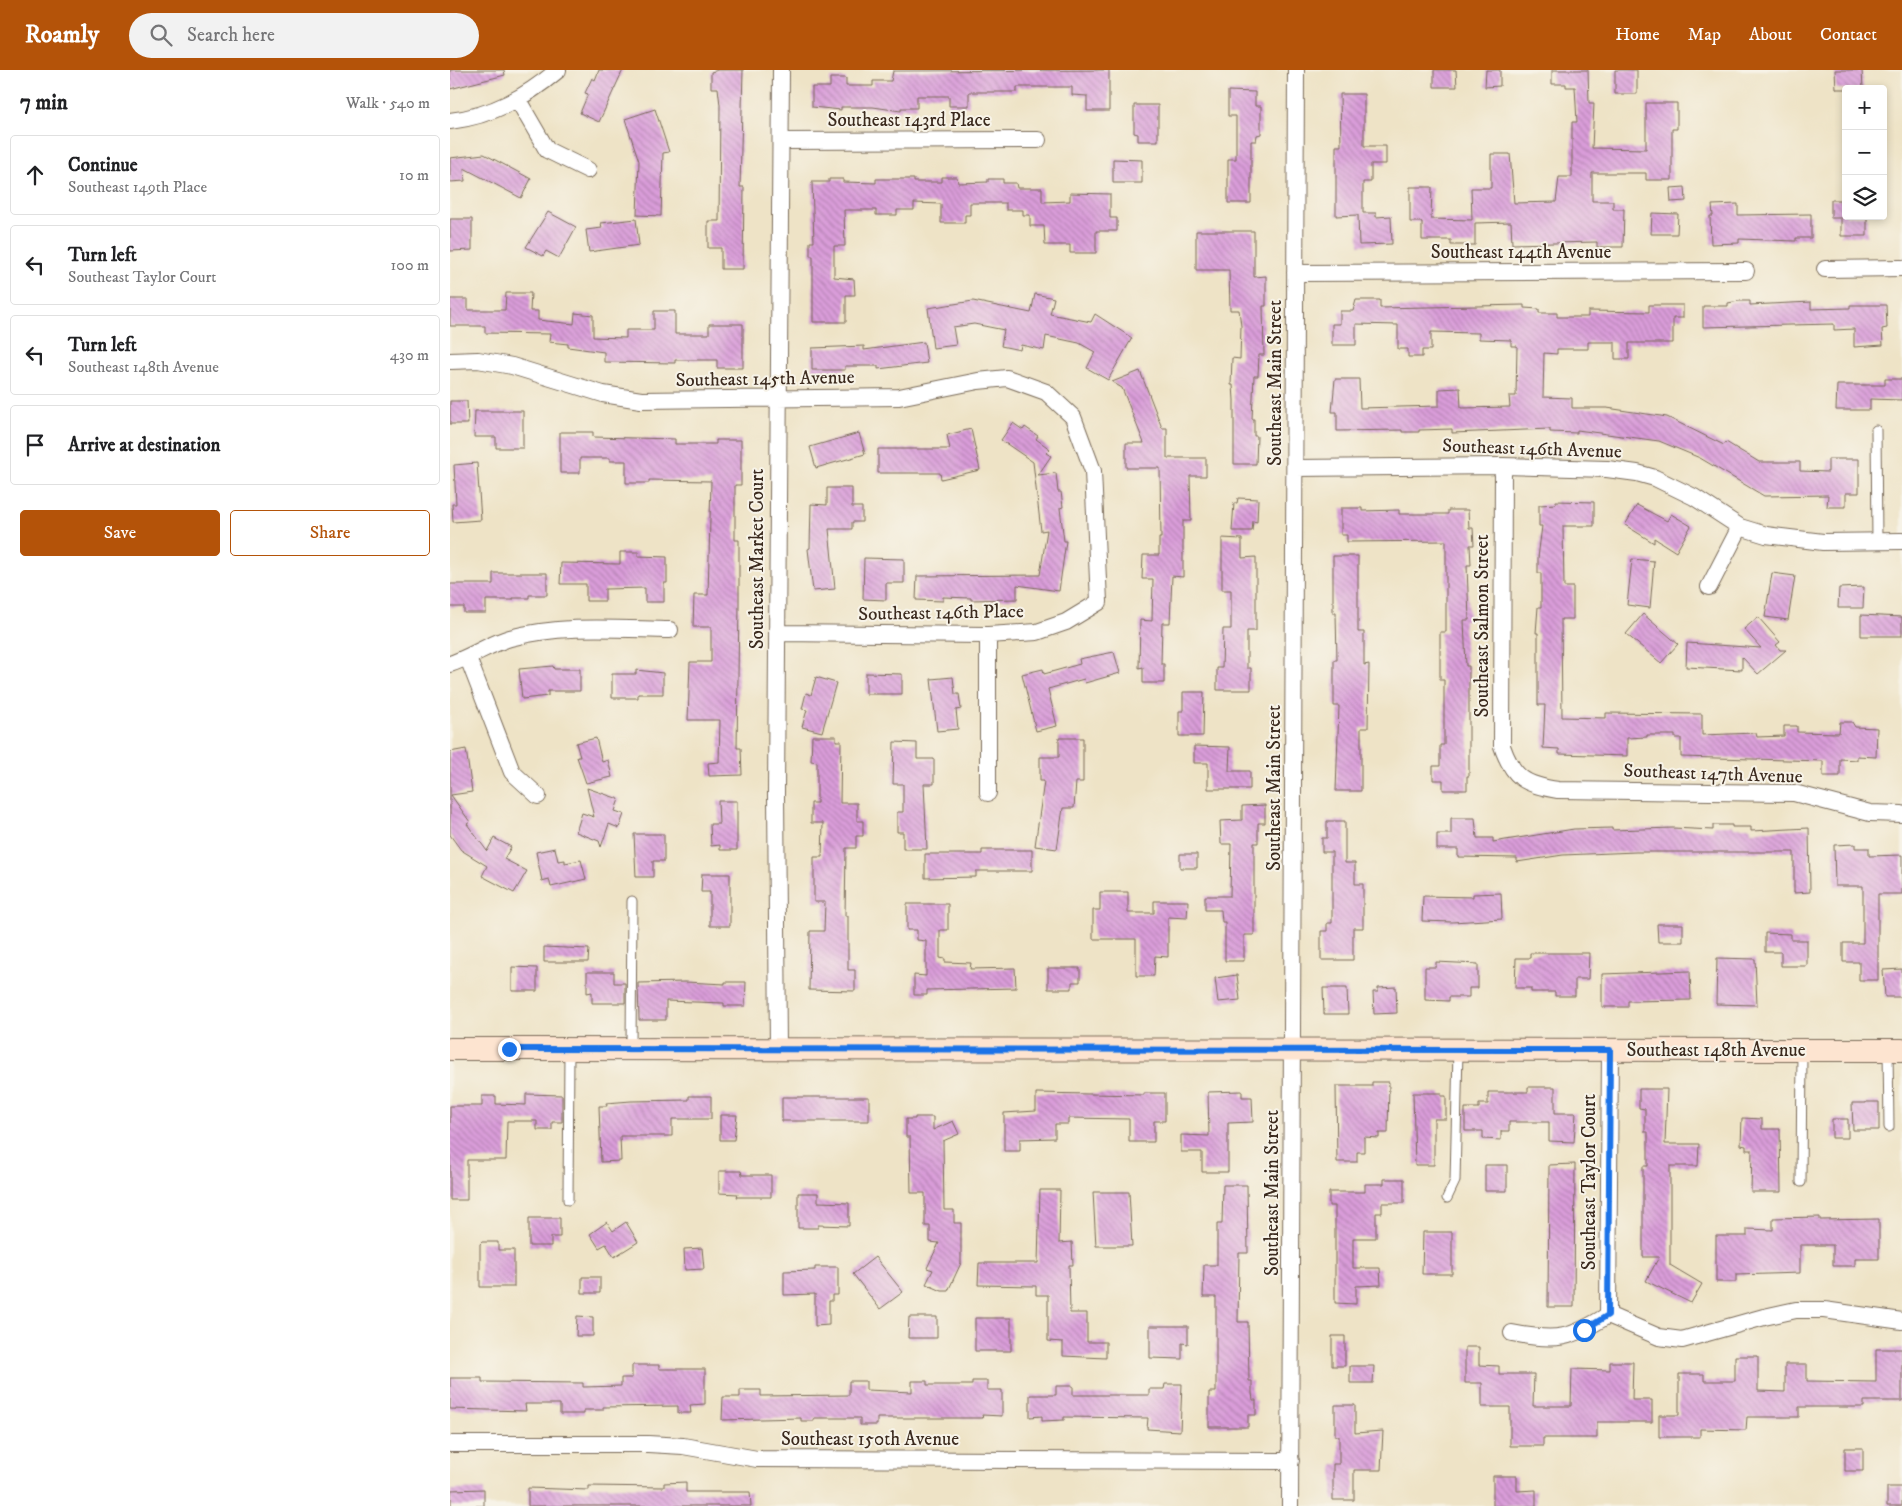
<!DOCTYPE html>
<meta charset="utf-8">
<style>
:root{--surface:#fff;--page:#f2f2f2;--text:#202124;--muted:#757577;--line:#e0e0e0;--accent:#b45309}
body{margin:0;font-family:"IM FELL DW Pica",serif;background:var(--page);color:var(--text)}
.controls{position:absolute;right:15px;top:15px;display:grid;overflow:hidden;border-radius:5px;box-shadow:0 2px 8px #0003}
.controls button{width:45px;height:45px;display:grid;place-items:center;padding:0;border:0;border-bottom:1px solid var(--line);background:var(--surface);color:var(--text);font:25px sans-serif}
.stop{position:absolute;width:15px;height:15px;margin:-11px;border:4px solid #1a73e8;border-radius:50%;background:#fff}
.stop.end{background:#1a73e8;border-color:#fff;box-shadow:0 1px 5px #0008}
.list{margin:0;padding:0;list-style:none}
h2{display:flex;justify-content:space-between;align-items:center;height:65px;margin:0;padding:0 20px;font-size:21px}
h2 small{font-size:16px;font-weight:400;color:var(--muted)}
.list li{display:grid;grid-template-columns:32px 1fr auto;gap:15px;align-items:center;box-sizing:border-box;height:80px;margin:0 10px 10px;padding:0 10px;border:1px solid var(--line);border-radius:5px}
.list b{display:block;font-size:19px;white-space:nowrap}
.list p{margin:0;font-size:16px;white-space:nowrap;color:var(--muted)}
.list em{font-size:16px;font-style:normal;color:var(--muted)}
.actions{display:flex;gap:10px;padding:15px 20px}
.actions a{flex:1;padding:11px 0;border:1px solid var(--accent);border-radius:5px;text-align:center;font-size:18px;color:var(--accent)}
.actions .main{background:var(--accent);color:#fff}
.icon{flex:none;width:28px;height:28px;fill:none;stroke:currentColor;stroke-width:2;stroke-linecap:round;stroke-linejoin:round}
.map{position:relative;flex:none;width:1452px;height:1436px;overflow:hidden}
header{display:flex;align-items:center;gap:30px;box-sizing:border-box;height:70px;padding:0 25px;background:var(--accent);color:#fff}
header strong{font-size:24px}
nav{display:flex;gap:28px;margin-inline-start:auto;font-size:18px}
.search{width:350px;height:45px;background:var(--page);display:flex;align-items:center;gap:12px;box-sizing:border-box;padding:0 18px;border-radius:28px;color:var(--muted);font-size:19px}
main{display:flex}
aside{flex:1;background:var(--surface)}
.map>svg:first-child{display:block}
</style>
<header>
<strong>Roamly</strong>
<div class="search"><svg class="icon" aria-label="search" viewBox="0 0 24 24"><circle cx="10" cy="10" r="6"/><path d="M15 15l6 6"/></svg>Search here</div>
<nav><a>Home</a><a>Map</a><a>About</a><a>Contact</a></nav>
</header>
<main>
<aside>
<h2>7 min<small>Walk · 540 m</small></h2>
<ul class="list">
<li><svg class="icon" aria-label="ahead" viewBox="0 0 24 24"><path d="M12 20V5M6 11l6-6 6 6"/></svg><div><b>Continue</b><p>Southeast 149th Place</p></div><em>10 m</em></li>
<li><svg class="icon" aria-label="left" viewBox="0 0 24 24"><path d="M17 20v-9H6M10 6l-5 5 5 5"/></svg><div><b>Turn left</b><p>Southeast Taylor Court</p></div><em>100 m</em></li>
<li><svg class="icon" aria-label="left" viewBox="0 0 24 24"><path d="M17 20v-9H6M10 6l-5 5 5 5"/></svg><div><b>Turn left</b><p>Southeast 148th Avenue</p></div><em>430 m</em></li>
<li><svg class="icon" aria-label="arrive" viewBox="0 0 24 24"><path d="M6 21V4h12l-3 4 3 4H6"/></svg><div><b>Arrive at destination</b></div></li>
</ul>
<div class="actions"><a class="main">Save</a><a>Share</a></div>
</aside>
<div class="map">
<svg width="1452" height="1436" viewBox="0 0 1452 1436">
<defs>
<pattern id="building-back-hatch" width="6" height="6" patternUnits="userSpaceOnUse" patternTransform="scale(1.25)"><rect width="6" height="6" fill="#da9dda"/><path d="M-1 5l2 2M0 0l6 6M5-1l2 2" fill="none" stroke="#b280b0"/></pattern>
</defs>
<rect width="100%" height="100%" fill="#f7f3e8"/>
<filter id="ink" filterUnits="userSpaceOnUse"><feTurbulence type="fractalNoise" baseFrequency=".02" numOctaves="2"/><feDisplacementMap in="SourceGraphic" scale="10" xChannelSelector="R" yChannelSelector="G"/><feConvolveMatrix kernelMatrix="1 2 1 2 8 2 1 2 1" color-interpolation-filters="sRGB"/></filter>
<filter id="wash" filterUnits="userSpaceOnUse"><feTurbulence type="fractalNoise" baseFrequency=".0096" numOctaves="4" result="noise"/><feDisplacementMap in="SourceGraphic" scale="20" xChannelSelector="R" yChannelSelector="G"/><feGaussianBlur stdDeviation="1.12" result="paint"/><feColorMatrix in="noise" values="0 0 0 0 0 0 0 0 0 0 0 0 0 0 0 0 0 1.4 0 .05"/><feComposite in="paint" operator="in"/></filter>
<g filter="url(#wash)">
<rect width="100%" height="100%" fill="#eee3c6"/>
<g id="blocks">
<!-- building -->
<path fill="url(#building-back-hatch)" d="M0,0h54l1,5 -55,14z
M149,0h24l-24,52 -19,-9 8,-19 -3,-1 7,-15 3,2z
M268,0h25l-3,117h4l-1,82h-22v-21h-13v-27h11l1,-116 -2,-17h-7v-16z
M659,0v41h-22v-15l-15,-1v-8h-55v5h-48v14h-20v-10h-32v12h-16v3l-28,-4h-32v3l-29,-3v-20h18v-9h16v8h27v-5h18l2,-10z
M984,0h22l1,17h-23z
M1036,0h14v16l-15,1z
M1102,0h36l1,33h5l-2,45 54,1v-46h31v26h-5v51h-26v-7h-54v28h21v8h11l-1,38h-26v-5l-85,2 -1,-22 -36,1v22h-24v-5h-29v-18h-12v-35h22l-1,32 41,1 -1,-32h20v-34h19l4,49 42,-1 3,-25h13v-55h5l-2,-35h-9v-3h-14z
M1165,0h22v24h-22z
M1385,0h27l1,19h-27z
M778,21l27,1v14h6v28l-4,1 -1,6h-5v62h-23v-44h8v-43h-8z
M890,24h24v52h22v18h-15v18h-8v31h13v4l15,-1 1,28 -33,1 -1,-30 -22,1v-70h5z
M684,35h24v36h-20v-7l-4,-1z
M205,39l14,43 -6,1 -2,63 -24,-1 2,-54 -14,-42z
M34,84l47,25 -10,19 -57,-30 1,13 -15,1v-24z
M663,89l29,1v23h-29z
M492,107h15l1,6 30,-1v-3h15v4h13l1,5h25v14l28,-1v-8l40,1v24h7v13h-21v22h-26v-8h-25l-1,-19h-14v-11h-7v-5h-17v-7h-36v12h-5v8h-24v-19l-27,-1v7h-17v5h-21v-5h-32l1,36h-11v31l20,2 1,16h-9v27h-33v-66h-3v-14h4l-2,-60h17v-3h14v3l33,1v-4h38v3h28z
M1235,117l1,14 -15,1 -1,-14z
M1381,130h15v16h21v20h-26v-18h-10z
M1288,134v11l73,-1v24h-15v3l-57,-2v4l-28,1 -1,-28h3l-1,-11z
M98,142l28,15 -17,31 -13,-7 -3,5 -17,-9z
M1202,143l26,1 -1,20h-26z
M0,149h22v31l-22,1z
M186,149l3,26 -50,7 -3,-22 16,-2 -1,-5z
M746,161h58v46l12,-1v30h-3l1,49h-5l-1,21h-4l-2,43h2v17h3l-1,28h-22v-64l-1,-15h-2l1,-27 8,1 1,-33 -2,-16h-9l-1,-40h-33z
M56,223h25l-1,18h8v9l36,4 1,-11 18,2v22l33,1v-8h28v-19h21v23h34v-10h34v44h-26v-8h-42v3l-71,-1v-10l-36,-5v-3l-19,-2 1,-8 -65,-1v-7h-35v-27h18v11h37z
M585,224l19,4 -4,16 41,8 4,-8 37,24 -24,42 -21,-12 8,-16 -16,-9 -33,-7 -2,14 -23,-5 -1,5 -19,-4 3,-16 -30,-6 -21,3 3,18 -23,3 -5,-40 45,-7 58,12z
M906,230h24v8l144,-3v3l15,1v4h18v4h31v-6l61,1v-7h34v13h-10v25h-44v16h-14v-17h-27v7h-31v5l-13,-1 -1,44 29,1v10h35l60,9 57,28 2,-3 33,20h41v9l28,1v-13h31v34h-13v14h-19l1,-12 -64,1 -64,-38 -41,-17 -82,-11v3l-27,-1v-3l-98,4v-4l-33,1v2h-17v-2l-65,1v-19h-5l3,-33h24l1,29 79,-2v-17l21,-1 1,20 49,-1 -1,-11h7l1,-50h-6v-6l-32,-1v-6l-48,-1v18h-9v7h-14v-8h-10v-24l-42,-1v21h-24v-21h8v-13h13z
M1289,231h11v4l61,-3v7l39,-1v-3h36l1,23 -5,1 1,16 -29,2v-18l-20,1v-6l-131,3v-21h25v-3z
M474,272l3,21 -49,6v-3h-33v4h-33v-22l52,-2v4z
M690,301l22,57h5v30h39v18h-16l1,45h-8v56l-11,-1 -2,47h-8l-1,41h3v19h-21v-16l-4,1 1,-48 12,1 1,-42h-11l1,-24h16v-17h2l-1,-70h-34v-25h18l-22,-55 -10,-6z
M1435,309h17v21l-32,-1v11h-34l1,-25h48z
M0,331h17l1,23h-18z
M25,341h48v37h-27v-11h-22z
M563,353l10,7 2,-3 13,9 -2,3 14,10 -4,4 5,3 -13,19 18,-2 2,19h3l2,15 -3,1 4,33h2l-7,50 -42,-6v14l-46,1v-2l-28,-1v4l-27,-1 1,-24 123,-1 7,-45 -6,1 -8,-69 -32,-22z
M521,359l9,41 -39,9 -1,-6h-62v-24h72l-3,-14z
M110,362h33v5l82,2v5h41v-4h25v45h-6v55h4v64l-2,144h4l1,27 -33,1 -1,-13 11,-1 1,-42h-32l2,-58h21v-35h-18l1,-32h14l3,-114 -62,-1v3h-23v-22h-16v-3h-30v15h-20z
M409,363l6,21 -49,14 -6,-21z
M27,393l4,57 -28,2 -1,-18h4l-2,-39z
M377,418h25v19h10v15h-10v7h-23l6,60 -22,2 -5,-42 2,-1 1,-44 16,1z
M788,428l20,1 -1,23 -4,-1 -1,10h-20l2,-28h3z
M1106,431l38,1v24h-31l1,61h9v32h-12l1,98 44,1v-5l96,1v21l54,-2 1,4 27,-1v-10h13v6l42,1 1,-11h12l3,5 22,1 -1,29 -19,-1v4l-17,-1v17h-17v-15l-142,-4v-19h-6v-3h-28v2l-20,1v18l-68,-2v-5l-16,-1 2,-43h-7v-72h-2l2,-26h3v-34h-3v-15l4,-32h-3v-21l17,-1z
M1187,435l30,16 4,-7 20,12 -15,26 -22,-14v5l-29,-18z
M891,438h21v3l37,-1v4h49v-4h20l1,18h4l1,17h-4l1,20h-4l2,55h-5l2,46h3v110h-2v14h-24v-10h-10v-14h7v-21h4v-65h-4v-48h6v-91l-99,1v-7h-6z
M772,468l20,1v19l14,-1v74h-9v37h4v22h-34v-22h5l1,-39h8v-39h-9z
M170,482h18v4l29,1v26h-3v19h-19v-14l-40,1v12h-19v-17h-26l1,-21 59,1z
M883,486h25v76h6v33l5,-1 -1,64h-7v63h-25l3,-85h-5v-46h3l-1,-47h-3z
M414,488l40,1v24h-18v17l-23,-1z
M1182,489l22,2 -4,47 -23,-3z
M43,503h54v22h-18v3h-16v2h-27v13h-22v-6h-14v-23h43z
M1322,503l23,3 -7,44 -23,-3z
M1414,517l-1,21h-25l1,-20z
M1193,544l35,30 -17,19 -35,-29z
M1411,545l41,2v19h-41z
M1308,547l22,25 -4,3 4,5h6l-28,24 -16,-17v13l-56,-3 1,-24 74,5 -17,-19z
M664,582l6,21 -35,10 -1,-4 -36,10 9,37 -21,5 -14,-57 21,-5 1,5 36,-10 -1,-5z
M103,596l1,3h26v22h-32v5l-26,3 -3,-30z
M186,600l27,3v21h-25v4h-26v-24h24z
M416,603l36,1v20h-36z
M366,607l20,6 -14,49 -20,-5 5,-17 -5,-1 4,-16 5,2z
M503,607l2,17h4l2,15 -5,1 2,19 -21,2 -6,-52z
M733,622h21l-1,44h-24v-25h4z
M362,666h24v5h5l-1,62h17v18h6v15h-7v12h-10l-1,68h3v54h7v21l-46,-1 1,-59h14l1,-29h-11v-45h8l1,-34h-12v-20h6v-41l-6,-1z
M146,668l6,24 6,-2 4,17 -26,6 -9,-26h3l-4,-14z
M609,668h24v44h-7l-2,26h-11l-6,41 -22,-3 9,-65h-4v-24h19z
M444,672l23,1v16h17v25h-10l3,65h-24v-17h-6v-20h6v-28h-10z
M744,676l36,1 -1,24h21v18h-42v-26h-14z
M16,679l6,43 -21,3 19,27 -3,2 20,27 7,-13 17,9 -7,12 23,12 -13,22 -32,-17 5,-10 -26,-16 -11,-15v-83z
M137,718l32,11 -4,12 9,3 -5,14 -10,-4 -8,23 -2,-6 -23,-9 6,-19 12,4z
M268,731h19v49h-17v-5l-9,1 -1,-22h9z
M815,735v18h-7v20h-4v92h-10v26h-19v-39h-3l-1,-12h-16v-14h25l1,-52h-10l-1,-23 22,-1v-14z
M1001,748h24l2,20h16v4l81,-13 38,-1v2l61,-2 40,2v-5h19v2h19v4l58,-3 1,64 -16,1v-41h-158l-73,3 -46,7v-4l-59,-1v-8h-21v-15h14z
M877,751h18v42h10v21h8v44h-10v32h-32v-29h6v-8h5v-71h-10v-14h5z
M184,764h30v27h-11v16h-17z
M1405,774v4h14v8l33,-1v39h-24v86h-19v-18h-16v-19h20v-57h-28l-1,-41z
M105,778l3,13 7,-1v3l16,-3 5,19 -35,8 -2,-8 -7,2 -6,-29z
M532,780h50v21h-56v6l-51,1v-24h57z
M730,784h17v14h-17z
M252,804h28v52h-20v-34h-9z
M650,822h28v21h26v-12h34l-1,17 -19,-1v40l-13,-1 -1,20h-18v-37h-43v-29h7z
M1051,823l1,26 -50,3 -30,-1 1,-25 50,1v-3z
M457,834h41v26h-8v28l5,1v3l26,1 -1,6 45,-1 1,20 -89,2v5h-13v-20l12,1v-35l-9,-1v-10h-10z
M1207,854h26v18h-25z
M1315,863l26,1v6h16v26h-26v-14h-16z
M94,877l45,2 -1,13h-44z
M1080,883h59l-1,26h-13v17h-20v-4h-24v-4h-16l1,-30h14z
M1267,888l38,1 2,46 -41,-1z
M986,892l42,2v24h-9v9h-20v4l-24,-1v-33h11z
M62,897l25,1v23h-25z
M598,898h32v14h-8v7h-24z
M1452,899v28h-17l-2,-27z
M1240,901l1,29 -63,1v6h-26v-33z
M137,902h27v11h11v20h-33v-11l-5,1z
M787,905l3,25 -22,2 -3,-24z
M235,912l40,2v-2h21l-1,24h-21v-3l-58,-2v19h-27l-1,-37z
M946,917l1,26 -23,1 -1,-22h5v-4z
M873,918h24l1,26h-24z
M922,1012h17l-1,51h-9v5l-15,-1v15h-7v10h-20l-1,-76h36z
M1078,1017h27v26h21l-2,29 -25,-1v-19h-40v9h-8v9l-18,-1v-8h-18v-23h14v-4h9v-12h40z
M1189,1019h28l-2,55h34l-1,22h-28v99l32,19 -11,19 -45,-22 13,-24h-16v-91h5v-34h-3v-23l-6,-1z
M792,1021v6h10l1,25 -25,1v49h-26v-20h-21v-17l28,1 -1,-44z
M586,1023l108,2v-2h21v28h-11v21h-25v-23l-61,-1v6h-13v14l-35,1v12h-16v-38l32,-2z
M963,1023h28v3h5v23h-12v46h-19z
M76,1024l36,1v27h-10v8h-15v-9h-30l-1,39h-39v40h-17v-94h32v-10h14v8l30,1z
M239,1026h22v23h-39v17h-52l1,25 -20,1 -2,-56h8l-1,-3 25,-2 58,-1z
M332,1027h87v24h-87z
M1416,1032h13v28h-26l-1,-27h14z
M270,1045h17l-3,25h-14z
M465,1047h18v13l20,-9 6,13 -16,7 1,69h10v13h7v40l-13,28h-6l-16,-7 7,-14 -6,-2 12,-25 -9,-1v-16h-5v-33h-14l-1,-56h-4v-18h9z
M1292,1048l20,1v10h18l1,63h-30l1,-42h-6v-4l-5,-1z
M1382,1049h16v19h-16z
M1125,1094l-1,143h-26l1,-142z
M1035,1095h22v26h-22z
M269,1101h22l1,4h29v22h-34l1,-3 -19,-1z
M934,1109h20v24h-22v10h-6v25h-23v30h27l1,17 -25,1v18l-21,-1v-97h-6v-14h36v-8h19z
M773,1115h24l1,68h-9l-1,69h10l1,59h3v12l1,7h3v15h-8v12h-39v-35h7v-95h-13l1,-32h13v-41h5z
M590,1120h20l-1,53 13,-1 1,23h-4l1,48h17v29h19v16l-43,-2v-14l-15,-1v-46h-12v-9l-58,-1 1,-22h59z
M643,1122h36l3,54h-36z
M348,1123h20v9l31,1v23l-31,-1v3h-20z
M1370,1147v3l59,-1v40h-24v7h-22v-21h-33v28l-64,2v7h-20v-46h31v-7l26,1v-12z
M79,1148h31v19h-9v9h-22z
M157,1152l6,9 13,-9 12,20 -24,15 -8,-13 -7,4 -9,-14z
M973,1162h29v42h-30z
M32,1172h16v8h16v37h-34v-43z
M252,1178l2,21 -19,1 -1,-21z
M425,1187l28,35 -23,17 -27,-35z
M365,1197h23v28h-6v6h-3v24l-14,1v-32l-31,1v-24l31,-1z
M132,1207h18v16h-18z
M127,1246l16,1v19h-17z
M459,1247h28v21h-29z
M525,1248h36v33h-36z
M700,1256h38v18l-6,-1v16l-32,-1z
M882,1266h13v30h-13z
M1015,1277h14v18l20,1v8h35l-1,32h38l1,-37 38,1v-8h23l-1,38h20v22h-55v16h-54v8h-33v-39h-28v-24h-17z
M1426,1279h26v52h-38v6h-65v10h-52l-1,13 -46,-1v8h-41v-22h20v-41h25v7h31v-25h23v35l27,1v-28h22v17l69,1z
M182,1295h27v4h46v35l-15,1 1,8h-13v-7l-75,1v3h-19v4h-24v-10h-35l1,7 -76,-2v-31h32v4l101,1v4l38,-1v-8h11z
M900,1296h24l-1,17h-23z
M399,1311h17v9l46,2v-11h15v4h45v-4h15v9h15v26l-20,-1 1,3h-106v7h-17v-7h-46v3h-13v-3l-79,2 1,-23h17v-7h21v6l88,-1z
M715,1314h17l-2,47 -33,-2 1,-11 -84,-1v3l-22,1v-5l-12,1v-22h26v-9h17v9h76v-6h15z
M885,1335h20v28l28,-2 -2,39h-27v30h-21v-36h6v-28h-4z
M1395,1378h18v23h-18z
M1043,1406h24v15l19,-1v16h-43z
M236,1412v10h64l1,14h-223v-18l61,2v-4l75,1v-4z
M1437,1417h15v19h-15z
M34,1419v17h-33v-16z"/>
</g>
</g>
<g filter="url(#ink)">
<use href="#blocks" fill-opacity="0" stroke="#7a6b59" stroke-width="1"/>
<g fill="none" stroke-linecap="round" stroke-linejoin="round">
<!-- lane casing -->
<g stroke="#7a6b59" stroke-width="11">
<path id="lane" d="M1426,360l1,111
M181,979l1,-148
M1438,980l1,77
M1351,1112l1,-132
M997,1128l8,-17 3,-131
M118,1130l1,-150"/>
</g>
<!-- street casing -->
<g stroke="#7a6b59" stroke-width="18">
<path id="street" d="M68,30l29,50 41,20
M0,51c42,-5 76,-24 108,-51
M331,71l257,-1
M1375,199l77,-1
M845,203l451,-2
M0,291l28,-1 34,6 91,28 38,6 258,-3 79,-16 29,-3 39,14 27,25 20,54 6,131 -33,20 -29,10 -49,3 -211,-2
M1053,396l-1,280c11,32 23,39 56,44l236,3 76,20 32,1
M845,398l208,-2 104,3 30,4 18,5 39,19 46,30 26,8 57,7 79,-1
M1259,517l31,-60
M538,565v158
M18,588l44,114 26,24
M0,594c21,-7 39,-20 60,-26 52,-14 107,-9 160,-8
M328,979l-2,-255 5,-724
M1158,1245l51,22 23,3 82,-23 32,-7h28l78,11
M1158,1245l2,-265
M1062,1263c45,9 58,6 96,-18
M0,1374h198l35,2 74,13 534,2
M840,1436l6,-1436"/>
</g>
<!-- secondary casing -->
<g stroke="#7a6b59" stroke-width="24">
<path id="secondary" d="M0,979l1452,1"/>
</g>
<!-- lane -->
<use href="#lane" stroke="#fff" stroke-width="9"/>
<!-- street -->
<use href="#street" stroke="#fff" stroke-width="16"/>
<!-- secondary -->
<use href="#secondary" stroke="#fde4d0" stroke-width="22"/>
</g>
</g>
<g fill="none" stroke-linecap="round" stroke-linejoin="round" filter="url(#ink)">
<!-- route -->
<path stroke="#1a73e8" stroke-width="6" d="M59,979l1101,1 -2,265 -24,15"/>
</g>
<g text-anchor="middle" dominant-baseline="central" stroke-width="4" stroke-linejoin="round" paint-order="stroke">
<!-- street labels -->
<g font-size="19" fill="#3b2a1e" stroke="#f7f3e8">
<text x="459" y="50">Southeast 143rd Place</text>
<text x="1071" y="182">Southeast 144th Avenue</text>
<text transform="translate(315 309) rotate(-1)">Southeast 145th Avenue</text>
<text transform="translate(825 313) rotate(-90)">Southeast Main Street</text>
<text transform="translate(1082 379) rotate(2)">Southeast 146th Avenue</text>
<text transform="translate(307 489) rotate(-90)">Southeast Market Court</text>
<text transform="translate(491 543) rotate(-1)">Southeast 146th Place</text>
<text transform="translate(1032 556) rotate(-90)">Southeast Salmon Street</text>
<text transform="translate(1263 704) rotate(2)">Southeast 147th Avenue</text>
<text transform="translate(824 718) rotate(-90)">Southeast Main Street</text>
<text x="1266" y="980">Southeast 148th Avenue</text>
<text transform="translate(1139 1112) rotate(-90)">Southeast Taylor Court</text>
<text transform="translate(822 1123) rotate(-90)">Southeast Main Street</text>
<text x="420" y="1369">Southeast 150th Avenue</text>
</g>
</g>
</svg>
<div class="controls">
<button>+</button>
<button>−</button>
<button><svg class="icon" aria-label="layers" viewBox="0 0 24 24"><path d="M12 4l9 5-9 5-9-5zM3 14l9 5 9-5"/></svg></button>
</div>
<div class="stop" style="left:1134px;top:1260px"></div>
<div class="stop end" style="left:59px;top:979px"></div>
</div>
</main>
